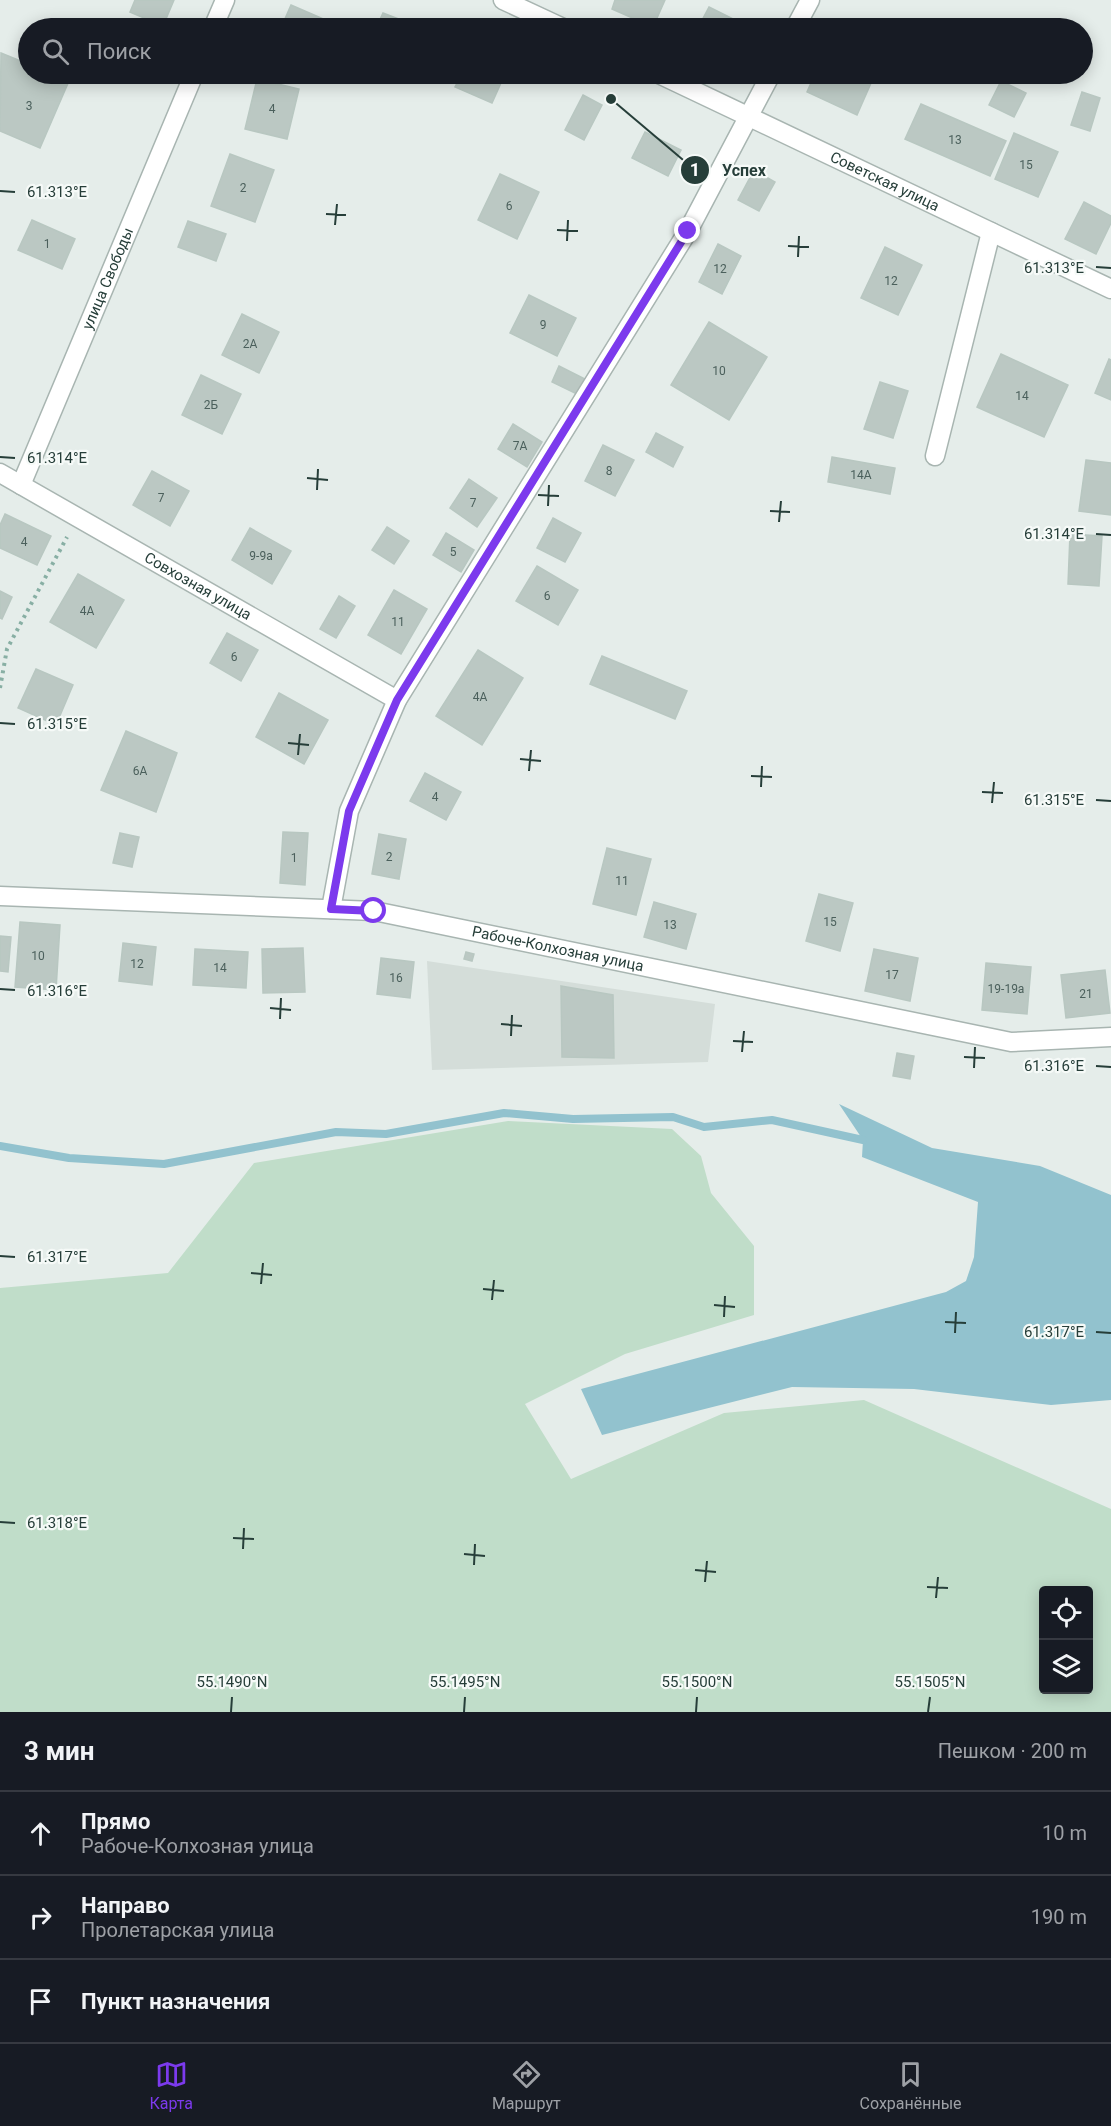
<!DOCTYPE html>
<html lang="ru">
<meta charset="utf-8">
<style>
:root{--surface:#171b24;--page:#20242c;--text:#f1f3f6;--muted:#9ea1a6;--line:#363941;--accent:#7c3aed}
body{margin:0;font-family:Roboto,sans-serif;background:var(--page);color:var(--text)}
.controls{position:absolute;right:18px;bottom:18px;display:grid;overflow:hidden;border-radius:6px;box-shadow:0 3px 15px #0003}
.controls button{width:54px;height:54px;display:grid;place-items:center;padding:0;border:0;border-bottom:2px solid var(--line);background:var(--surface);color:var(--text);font:30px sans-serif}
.stop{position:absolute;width:18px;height:18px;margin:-14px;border:4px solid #7c3aed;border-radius:50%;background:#fff}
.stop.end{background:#7c3aed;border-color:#fff;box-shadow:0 2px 6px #0008}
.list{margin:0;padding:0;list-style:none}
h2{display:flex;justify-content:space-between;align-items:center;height:78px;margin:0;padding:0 24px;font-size:26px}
h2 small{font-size:20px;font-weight:400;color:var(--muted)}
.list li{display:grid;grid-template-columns:39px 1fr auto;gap:18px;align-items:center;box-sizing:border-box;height:84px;padding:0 24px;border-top:2px solid var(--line)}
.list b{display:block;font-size:22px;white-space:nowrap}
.list p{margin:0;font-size:20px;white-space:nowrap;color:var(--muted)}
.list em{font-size:20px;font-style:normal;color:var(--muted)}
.icon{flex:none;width:33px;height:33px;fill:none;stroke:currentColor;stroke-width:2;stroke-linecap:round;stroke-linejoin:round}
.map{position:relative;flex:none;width:1111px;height:1712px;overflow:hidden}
.search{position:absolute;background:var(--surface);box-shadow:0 3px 15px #0003;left:18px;right:18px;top:18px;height:66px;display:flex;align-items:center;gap:15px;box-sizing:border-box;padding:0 21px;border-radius:33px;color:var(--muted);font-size:22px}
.sheet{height:330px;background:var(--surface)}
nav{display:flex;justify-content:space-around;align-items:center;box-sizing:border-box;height:84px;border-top:2px solid var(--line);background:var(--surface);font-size:16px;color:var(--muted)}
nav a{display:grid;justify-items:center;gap:3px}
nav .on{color:var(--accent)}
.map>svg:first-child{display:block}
</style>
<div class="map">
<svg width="1111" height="1712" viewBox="0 0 1111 1712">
<rect width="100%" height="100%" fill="#e5edea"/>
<!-- built -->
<path fill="#d4ddd9" d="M427,961l288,43 -7,58 -276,8z"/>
<!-- green -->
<path fill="#c0ddc9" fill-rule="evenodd" d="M508,1121l164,8 29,27 10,37 43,53v69l-129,39 -100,50 46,75 153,-66 140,-13 247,109v203h-1111v-424l168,-15 86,-110zM1044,1590h44v100h-44z"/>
<!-- water -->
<path fill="#92c2ce" d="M839,1104l93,44 108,18 71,29v205l-60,5 -137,-16 -122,-2 -190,48 -21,-46 365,-97 20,-11 8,-24 4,-55 -116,-45 1,-17z"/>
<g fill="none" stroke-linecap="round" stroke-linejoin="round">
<!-- stream -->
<path stroke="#92c2ce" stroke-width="8" d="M0,1146l69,12 95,6 172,-32 50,2 118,-21 69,6 100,-2 31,10 68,-7 91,20"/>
</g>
<!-- building -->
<path fill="#bbc8c3" stroke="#b8c7c1" stroke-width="1.5" d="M135,0h39l-11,26 -33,-14z
M615,0h50l-12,27 -41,-18z
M291,5l53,23h-63z
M709,7l42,21h-53z
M383,13l39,15h-46z
M1,53l27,11v10h22l19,7 -29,67 -40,-17z
M462,74h43l-13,29 -37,-16z
M815,74h60l-18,41 -50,-23z
M257,79l42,10 -12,50 -42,-10z
M1001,81l25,12 -12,24 -25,-12z
M1082,92l18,6 -10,33 -19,-6z
M583,95l19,10 -18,35 -19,-10z
M921,104l85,37 -16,35 -85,-37z
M645,132l36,18 -13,26 -36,-18z
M1014,133l44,19 -20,45 -43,-18z
M230,154l44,16 -19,52 -44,-16z
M754,170l21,12 -16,29 -21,-11z
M500,174l39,18 -22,47 -39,-19z
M1084,202l27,14v7l-15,31 -31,-15z
M32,220l43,19 -13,30 -44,-19z
M188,221l38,13 -10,27 -38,-14z
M718,244l23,12 -19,38 -23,-12z
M885,247l37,18 -24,50 -37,-17z
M529,295l47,23 -19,38 -47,-23z
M242,314l37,18 -20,41 -37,-18z
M709,322l58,35 -38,63 -58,-35z
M1001,354l67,31 -24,52 -67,-30z
M1109,359l2,1v40l-16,-7z
M559,366l30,15 -8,15 -29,-14z
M201,375l40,19 -19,40 -40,-19z
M880,382l28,9 -15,47 -29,-9z
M513,424l29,18 -15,25 -29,-18z
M656,433l27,14 -10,20 -27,-15z
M603,445l31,15 -19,36 -30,-15z
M832,457l63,11 -5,26 -62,-12z
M1086,460l25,3v52l-32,-4z
M152,471l37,20 -19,35 -37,-21z
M469,479l28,19 -20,29 -27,-19z
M5,514l46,22 -14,29 -37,-17v-23z
M553,518l28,15 -16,29 -28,-14z
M387,527l22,14 -15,23 -22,-14z
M250,528l41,23 -19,33 -40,-24z
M446,533l28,17 -13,22 -28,-17z
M1070,534l32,2 -3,50 -31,-2z
M537,566l41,24 -20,35 -42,-24z
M78,574l46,26 -28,48 -46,-26z
M394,590l33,19 -26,45 -33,-19z
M0,591l12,6 -10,22 -2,-1z
M339,596l16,10 -19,32 -16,-9z
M227,633l31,17 -17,31 -31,-18z
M478,650l45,28 -41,67 -46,-29z
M602,656l85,35 -12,28 -85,-35z
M36,669l37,16 -17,40 -38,-17z
M279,693l49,27 -24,44 -48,-27z
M126,731l51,22 -21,59 -55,-22z
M425,773l36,19 -15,28 -36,-19z
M283,832l25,1 -3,52 -25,-2z
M120,833l19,4 -7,30 -19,-4z
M379,834l27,5 -7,40 -27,-5z
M607,848l44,11 -15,56 -43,-11z
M819,894l34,9 -13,48 -34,-10z
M654,902l42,12 -10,35 -42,-12z
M20,922l40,3 -4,65 -41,-3z
M0,936l11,1 -3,35 -8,-1z
M123,943l33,4 -4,38 -33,-4z
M303,948l2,44 -42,1 -1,-44z
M195,949l53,3 -2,36 -53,-3z
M874,949l44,9 -8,43 -45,-10z
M466,952l8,2 -2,7 -8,-2z
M381,958l33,4 -4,36 -33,-4z
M986,963l45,4 -4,47 -45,-4z
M1105,970l5,43 -44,5 -5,-43z
M561,986l52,9 1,63 -52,-1z
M897,1053l17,3 -4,23 -17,-3z"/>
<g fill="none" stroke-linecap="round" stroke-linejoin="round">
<!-- minor casing -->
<g stroke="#a8b5b1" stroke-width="21">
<g id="minor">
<path d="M503,0l60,28"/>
<path d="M213,28l12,-28"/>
<path d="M795,28l15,-28"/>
<path id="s1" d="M659,74l452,215"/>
<path d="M935,456l56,-224"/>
<path id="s2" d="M0,473l397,227"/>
<path id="s3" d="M21,485l173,-411"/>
<path id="s4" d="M0,896l374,15 637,131 100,-5"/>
<path d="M331,909l18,-98 48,-111 291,-469 83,-157"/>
</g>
</g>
<!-- path -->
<path stroke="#88afa4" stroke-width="4" stroke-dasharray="3 4.5" stroke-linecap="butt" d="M0,688l7,-39 60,-112"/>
<!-- minor -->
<use href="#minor" stroke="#fff" stroke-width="18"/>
</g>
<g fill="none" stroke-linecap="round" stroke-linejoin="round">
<!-- route -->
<path stroke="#7c3aed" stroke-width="8" d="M374,911l-43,-2 18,-98 48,-111 291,-469"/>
</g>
<!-- ticks -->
<path fill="none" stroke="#263e39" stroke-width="2" d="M0,191l15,1M326,214l20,1M335,225l2,-21M557,230l21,1M567,241l1,-21M788,246l21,1M798,257l1,-21M1096,267l15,1M0,457l15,1M307,478l21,2M317,490l1,-21M538,495l21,1M548,506l1,-21M770,511l20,1M779,522l2,-21M1096,534l15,1M0,723l15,1M288,743l21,2M298,755l2,-21M520,759l21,2M529,771l2,-21M751,776l21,1M761,787l1,-21M982,792l21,1M1096,800l15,1M992,803l2,-21M0,989l15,1M270,1008l21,2M280,1019l1,-21M501,1024l21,2M511,1036l1,-21M733,1041l20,1M742,1052l2,-21M964,1057l21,1M1096,1066l15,1M974,1068l1,-21M0,1256l15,1M251,1273l21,2M261,1284l2,-21M483,1289l21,2M492,1300l2,-20M714,1305l21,2M724,1317l1,-21M945,1322l21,1M1096,1332l15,1M955,1333l1,-21M0,1522l15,1M233,1538l21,1M243,1549l1,-21M464,1554l21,2M474,1565l1,-21M695,1570l21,2M705,1582l2,-21M927,1587l21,1M936,1598l2,-21M231,1712l1,-15M464,1712l1,-15M696,1712l1,-15M928,1712l2,-15"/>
<g text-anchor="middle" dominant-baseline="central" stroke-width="4.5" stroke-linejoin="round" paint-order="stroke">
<!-- number labels -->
<g font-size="12" fill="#4b605c">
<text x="29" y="106">3</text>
<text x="272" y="109">4</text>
<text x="955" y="140">13</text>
<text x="1026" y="165">15</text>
<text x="243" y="188">2</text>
<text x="509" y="206">6</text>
<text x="47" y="244">1</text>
<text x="720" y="269">12</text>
<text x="891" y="281">12</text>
<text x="543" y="325">9</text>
<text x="250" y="344">2А</text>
<text x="719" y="371">10</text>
<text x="1022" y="396">14</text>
<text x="211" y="405">2Б</text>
<text x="520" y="446">7А</text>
<text x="609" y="471">8</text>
<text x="861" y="475">14А</text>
<text x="161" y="498">7</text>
<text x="473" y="503">7</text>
<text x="24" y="542">4</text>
<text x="453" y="552">5</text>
<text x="261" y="556">9-9а</text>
<text x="547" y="596">6</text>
<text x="87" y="611">4А</text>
<text x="398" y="622">11</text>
<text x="234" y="657">6</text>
<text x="480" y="697">4А</text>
<text x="140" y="771">6А</text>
<text x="435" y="797">4</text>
<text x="389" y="857">2</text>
<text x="294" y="858">1</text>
<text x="622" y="881">11</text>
<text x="830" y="922">15</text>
<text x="670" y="925">13</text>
<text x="38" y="956">10</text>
<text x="137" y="964">12</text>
<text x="220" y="968">14</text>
<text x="892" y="975">17</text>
<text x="396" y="978">16</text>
<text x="1006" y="989">19-19а</text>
<text x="1086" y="994">21</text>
</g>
<!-- street labels -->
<g font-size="15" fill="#263e39" stroke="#f6faf8">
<text stroke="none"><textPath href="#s1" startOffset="250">Советская улица</textPath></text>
<text stroke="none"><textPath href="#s3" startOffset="224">улица Свободы</textPath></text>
<text stroke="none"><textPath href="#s2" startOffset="228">Совхозная улица</textPath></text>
<text stroke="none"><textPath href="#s4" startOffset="562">Рабоче-Колхозная улица</textPath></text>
</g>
</g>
<g font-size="15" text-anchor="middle" fill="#263e39" stroke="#f6faf8" stroke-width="4.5" stroke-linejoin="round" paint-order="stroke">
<text x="57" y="197">61.313°E</text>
<text x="1054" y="273">61.313°E</text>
<text x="57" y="463">61.314°E</text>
<text x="1054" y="539">61.314°E</text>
<text x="57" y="729">61.315°E</text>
<text x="1054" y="805">61.315°E</text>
<text x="57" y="996">61.316°E</text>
<text x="1054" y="1071">61.316°E</text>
<text x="57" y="1262">61.317°E</text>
<text x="1054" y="1337">61.317°E</text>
<text x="57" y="1528">61.318°E</text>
<text x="232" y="1687">55.1490°N</text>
<text x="465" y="1687">55.1495°N</text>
<text x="697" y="1687">55.1500°N</text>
<text x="930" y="1687">55.1505°N</text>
</g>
<!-- callouts -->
<path fill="none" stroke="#263e39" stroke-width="2" d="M611 99L695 170"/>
<g fill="#263e39" stroke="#f6faf8" stroke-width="2">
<circle cx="611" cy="99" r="6"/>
<circle cx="695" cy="170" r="15"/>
</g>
<g font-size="18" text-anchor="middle" font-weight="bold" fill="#fff">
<text x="695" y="176">1</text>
</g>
<g font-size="16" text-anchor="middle" font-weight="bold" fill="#263e39" stroke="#f6faf8" stroke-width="4.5" stroke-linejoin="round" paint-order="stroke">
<text x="744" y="176">Успех</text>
</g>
</svg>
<div class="controls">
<button><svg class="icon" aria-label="locate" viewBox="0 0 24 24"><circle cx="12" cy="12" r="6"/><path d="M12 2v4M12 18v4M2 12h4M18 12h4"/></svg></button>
<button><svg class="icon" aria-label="layers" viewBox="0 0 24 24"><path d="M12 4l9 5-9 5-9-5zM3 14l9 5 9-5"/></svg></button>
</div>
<div class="stop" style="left:374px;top:911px"></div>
<div class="stop end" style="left:688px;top:231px"></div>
<div class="search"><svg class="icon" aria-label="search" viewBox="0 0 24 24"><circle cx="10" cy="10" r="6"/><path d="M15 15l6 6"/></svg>Поиск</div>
</div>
<section class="sheet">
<h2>3 мин<small>Пешком · 200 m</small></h2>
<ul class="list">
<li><svg class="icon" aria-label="ahead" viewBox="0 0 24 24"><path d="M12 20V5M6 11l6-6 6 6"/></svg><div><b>Прямо</b><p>Рабоче-Колхозная улица</p></div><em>10 m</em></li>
<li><svg class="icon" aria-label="right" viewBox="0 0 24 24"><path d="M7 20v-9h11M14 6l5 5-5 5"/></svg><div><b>Направо</b><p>Пролетарская улица</p></div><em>190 m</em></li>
<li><svg class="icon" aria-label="arrive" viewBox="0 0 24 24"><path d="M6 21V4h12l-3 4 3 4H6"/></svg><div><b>Пункт назначения</b></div></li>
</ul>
</section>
<nav>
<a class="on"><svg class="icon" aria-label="map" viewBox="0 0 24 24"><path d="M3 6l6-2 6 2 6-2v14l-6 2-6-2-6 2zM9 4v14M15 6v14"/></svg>Карта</a>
<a><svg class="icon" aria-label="directions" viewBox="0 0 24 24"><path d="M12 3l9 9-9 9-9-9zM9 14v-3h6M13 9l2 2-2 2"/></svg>Маршрут</a>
<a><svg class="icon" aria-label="saved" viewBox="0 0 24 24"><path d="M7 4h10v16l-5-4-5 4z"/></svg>Сохранённые</a>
</nav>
